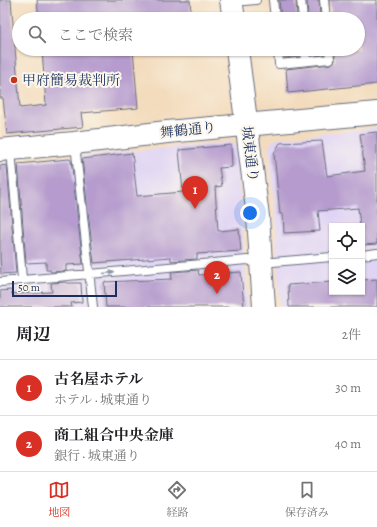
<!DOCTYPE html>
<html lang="ja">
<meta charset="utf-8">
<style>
:root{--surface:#fff;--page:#f6f6f6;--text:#202124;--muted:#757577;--line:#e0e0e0;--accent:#d93025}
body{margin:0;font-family:Alegreya,"Noto Serif JP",serif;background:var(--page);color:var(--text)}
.controls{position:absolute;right:12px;bottom:12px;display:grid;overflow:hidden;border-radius:0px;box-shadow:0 1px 3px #0004}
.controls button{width:36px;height:36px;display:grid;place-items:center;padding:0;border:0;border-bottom:1px solid var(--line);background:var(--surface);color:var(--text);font:20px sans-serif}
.scale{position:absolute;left:12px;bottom:10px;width:105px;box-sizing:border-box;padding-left:4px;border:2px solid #1b2f5e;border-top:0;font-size:11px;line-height:14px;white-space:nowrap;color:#1b2f5e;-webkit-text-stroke:3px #fbf7ec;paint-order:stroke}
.you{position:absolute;left:250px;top:213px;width:14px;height:14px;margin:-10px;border:3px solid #fff;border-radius:50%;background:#1a73e8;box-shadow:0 0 0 6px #1a73e833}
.badge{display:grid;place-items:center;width:26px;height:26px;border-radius:50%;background:var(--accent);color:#fff;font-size:13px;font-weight:700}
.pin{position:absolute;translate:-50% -33px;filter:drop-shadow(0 1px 2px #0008)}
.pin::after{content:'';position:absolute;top:21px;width:14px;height:12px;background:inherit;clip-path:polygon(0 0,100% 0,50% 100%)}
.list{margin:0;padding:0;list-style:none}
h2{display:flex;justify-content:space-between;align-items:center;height:52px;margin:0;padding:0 16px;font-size:17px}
h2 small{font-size:13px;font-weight:400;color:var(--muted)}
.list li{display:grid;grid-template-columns:26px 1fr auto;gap:12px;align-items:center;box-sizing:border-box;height:56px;padding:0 16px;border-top:1px solid var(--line)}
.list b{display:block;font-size:15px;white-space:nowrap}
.list p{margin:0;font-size:13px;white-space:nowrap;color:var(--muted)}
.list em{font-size:13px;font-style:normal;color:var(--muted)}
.icon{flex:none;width:22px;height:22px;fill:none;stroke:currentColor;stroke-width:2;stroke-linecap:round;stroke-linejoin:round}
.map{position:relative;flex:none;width:377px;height:307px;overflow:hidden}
.search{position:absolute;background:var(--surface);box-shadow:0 1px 3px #0004;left:12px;right:12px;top:12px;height:44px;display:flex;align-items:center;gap:10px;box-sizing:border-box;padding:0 14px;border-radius:22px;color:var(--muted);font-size:15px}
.sheet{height:164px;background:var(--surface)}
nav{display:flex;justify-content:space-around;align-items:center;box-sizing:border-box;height:56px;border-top:1px solid var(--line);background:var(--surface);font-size:11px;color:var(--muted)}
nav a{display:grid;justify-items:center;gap:2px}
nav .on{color:var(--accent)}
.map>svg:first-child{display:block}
</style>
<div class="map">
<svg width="377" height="307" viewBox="0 0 377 307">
<rect width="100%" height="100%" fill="#fbf7ec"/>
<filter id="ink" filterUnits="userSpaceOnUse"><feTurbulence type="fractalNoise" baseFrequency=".025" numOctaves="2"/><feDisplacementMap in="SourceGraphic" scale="8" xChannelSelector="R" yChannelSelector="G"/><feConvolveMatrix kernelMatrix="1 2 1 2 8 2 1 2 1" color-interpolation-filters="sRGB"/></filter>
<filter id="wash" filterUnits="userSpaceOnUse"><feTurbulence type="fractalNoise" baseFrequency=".012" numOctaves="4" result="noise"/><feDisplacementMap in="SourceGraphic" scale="16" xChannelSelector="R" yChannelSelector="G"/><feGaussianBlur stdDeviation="0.9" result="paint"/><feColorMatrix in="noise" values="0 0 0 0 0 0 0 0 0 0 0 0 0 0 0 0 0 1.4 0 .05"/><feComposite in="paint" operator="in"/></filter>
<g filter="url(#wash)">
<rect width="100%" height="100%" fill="#f3dcbd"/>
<!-- built -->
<path fill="#e0d4f4" d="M377,128v121l-15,2v-25h-30v66h30v-34l15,-2v51h-97l-3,-48 -1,-43 -7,-71 8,-7z
M232,142l5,6 11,159h-248v-144z"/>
<g id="blocks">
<!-- building -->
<path fill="#b59bce" d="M0,0h11l9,108 26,-3 -4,-56h91l5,59 -57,5 2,14 -76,7 -4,-36h-3z
M37,0h153l1,14 -59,5h-93z
M279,0h17l1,19h-16z
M307,0h12l1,19h-12z
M330,0h47v84l-89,9 -2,-24 45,-5 4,-3v-12h23v-30h-27z
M284,49h16v7l-15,2z
M311,49h13v5l-13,1z
M377,132v112l-14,1 -1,-19h-2l-2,-18 -40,3 2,20 -36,2 -1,-19h-3l-6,-61 6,-10 42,-2 5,35 38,-5 -5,-37z
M231,145l1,22 -13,1 3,18 -7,1 3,44 21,-2 2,22 -44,3v5l-26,2v-4l-77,6 -12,-104 50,-6 5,43 46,-4 -4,-42z
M69,159l2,1 12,104 -17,1v6l-15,1 -1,-2h-4v-8l-20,1 -8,-99z
M7,165l9,108 -15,1 -1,-16v-92z
M198,270l1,5 42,-3 3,35h-138l-2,-25 68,-3 -1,-7z
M377,279v28h-88l-1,-22 44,-3v10h30v-12z
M67,282v1h14l1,19 -11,1 1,4h-72v-16l11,-1 1,4 40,-2 -1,-9z"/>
</g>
</g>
<g filter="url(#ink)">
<use href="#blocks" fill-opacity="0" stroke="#676c7f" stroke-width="1"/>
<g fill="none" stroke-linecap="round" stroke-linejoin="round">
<!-- service casing -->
<g stroke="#676c7f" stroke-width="10">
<path id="service" d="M273,0l2,19
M301,0l2,19
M324,0l2,19
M233,2l23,-2
M278,49l1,15 51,-5 -1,-10
M305,49l1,12
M75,144l18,163
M11,150l11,129
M362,255l15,-2
M0,282l247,-22 14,3 71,-6"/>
</g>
<!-- primary casing -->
<g stroke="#676c7f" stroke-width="24">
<path id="primary" d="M0,150l74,-7 93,-11 210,-19"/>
</g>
<!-- trunk casing -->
<g stroke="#676c7f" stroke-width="24">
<path id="trunk" d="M231,0l3,19
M237,49l21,168 6,90"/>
</g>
<!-- service -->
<use href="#service" stroke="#fff" stroke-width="8"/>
<!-- primary -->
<use href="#primary" stroke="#fff" stroke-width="22"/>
<!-- trunk -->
<use href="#trunk" stroke="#fff" stroke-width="22"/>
</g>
<!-- one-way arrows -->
<defs><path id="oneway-solid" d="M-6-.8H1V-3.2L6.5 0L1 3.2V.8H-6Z"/></defs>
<use fill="#8d97ae" href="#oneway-solid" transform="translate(109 273) rotate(-5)"/>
</g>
<!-- markers -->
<circle fill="#c8321e" stroke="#fbf7ec" stroke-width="1.5" cx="14" cy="80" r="4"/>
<g text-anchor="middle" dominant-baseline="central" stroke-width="4" stroke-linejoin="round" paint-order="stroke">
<!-- poi labels -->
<g font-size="14" fill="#1b2f5e" stroke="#fbf7ec" text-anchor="start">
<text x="22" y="80">甲府簡易裁判所</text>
</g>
<!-- street labels -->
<g font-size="14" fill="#1b2f5e" stroke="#fbf7ec">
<text transform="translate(188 130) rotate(-6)">舞鶴通り</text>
<text transform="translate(250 154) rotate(83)">城東通り</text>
</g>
</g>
</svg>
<div class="controls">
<button><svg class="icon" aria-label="locate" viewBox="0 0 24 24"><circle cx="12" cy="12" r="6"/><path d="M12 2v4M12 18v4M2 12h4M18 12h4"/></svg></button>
<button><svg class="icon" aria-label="layers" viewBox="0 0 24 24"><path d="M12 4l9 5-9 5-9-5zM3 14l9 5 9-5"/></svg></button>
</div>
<div class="scale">50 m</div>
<div class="you"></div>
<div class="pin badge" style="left:195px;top:209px">1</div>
<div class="pin badge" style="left:217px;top:294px">2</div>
<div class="search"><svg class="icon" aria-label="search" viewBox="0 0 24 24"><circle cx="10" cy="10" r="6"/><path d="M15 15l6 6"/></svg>ここで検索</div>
</div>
<section class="sheet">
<h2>周辺<small>2件</small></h2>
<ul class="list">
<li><span class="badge">1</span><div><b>古名屋ホテル</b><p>ホテル · 城東通り</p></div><em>30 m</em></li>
<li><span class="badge">2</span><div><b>商工組合中央金庫</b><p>銀行 · 城東通り</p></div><em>40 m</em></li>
</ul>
</section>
<nav>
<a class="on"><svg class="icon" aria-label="map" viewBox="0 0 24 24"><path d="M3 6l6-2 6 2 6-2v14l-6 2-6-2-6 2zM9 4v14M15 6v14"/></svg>地図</a>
<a><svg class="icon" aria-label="directions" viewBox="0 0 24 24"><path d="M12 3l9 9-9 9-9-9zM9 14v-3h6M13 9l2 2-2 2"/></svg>経路</a>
<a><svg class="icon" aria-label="saved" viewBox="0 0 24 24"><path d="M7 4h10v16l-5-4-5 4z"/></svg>保存済み</a>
</nav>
